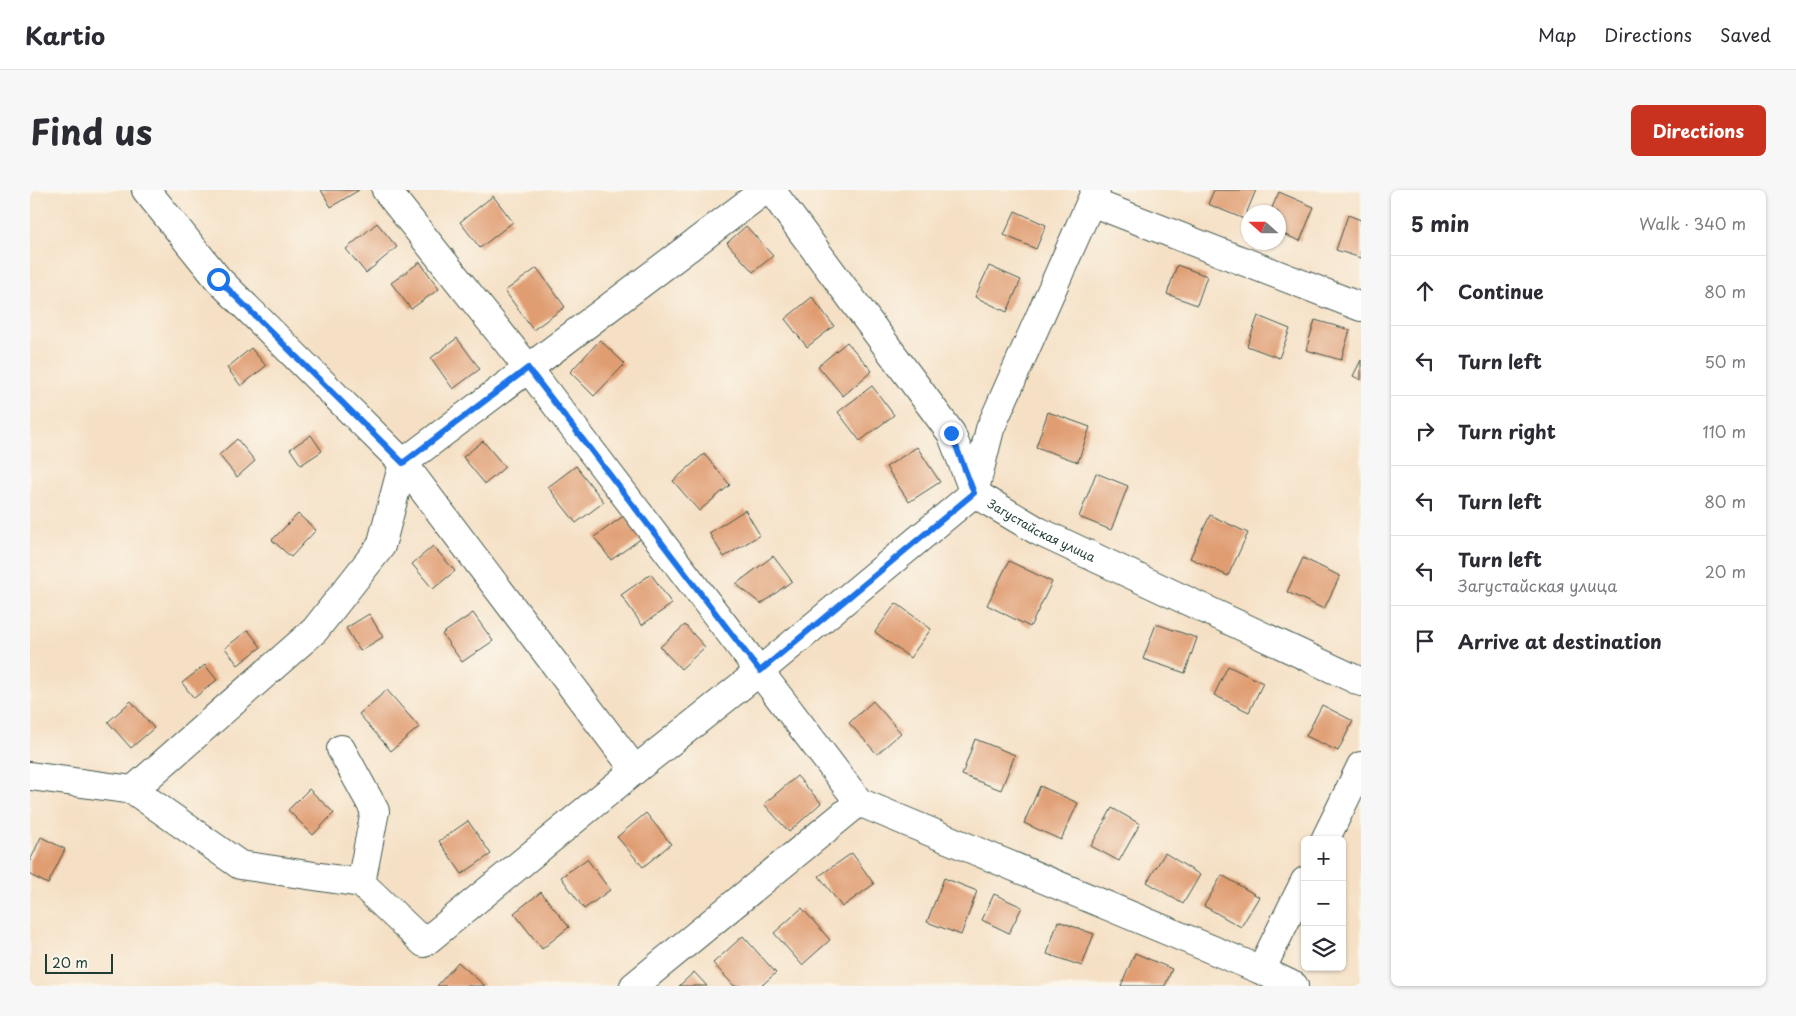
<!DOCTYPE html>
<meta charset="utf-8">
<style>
:root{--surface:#fff;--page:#f7f7f7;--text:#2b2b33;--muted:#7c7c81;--line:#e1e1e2;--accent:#c8321e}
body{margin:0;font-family:"Playpen Sans",sans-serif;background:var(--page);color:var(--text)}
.controls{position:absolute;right:15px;bottom:15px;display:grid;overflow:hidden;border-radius:8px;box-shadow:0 1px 4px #0004}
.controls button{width:45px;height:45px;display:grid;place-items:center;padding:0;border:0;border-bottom:1px solid var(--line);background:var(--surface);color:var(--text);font:25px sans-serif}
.compass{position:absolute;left:1211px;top:15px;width:45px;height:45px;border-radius:50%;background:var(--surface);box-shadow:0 1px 4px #0004;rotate:291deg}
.scale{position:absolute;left:15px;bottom:12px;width:68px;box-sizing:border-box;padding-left:5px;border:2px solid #1f3d34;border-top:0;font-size:14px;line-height:18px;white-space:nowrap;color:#1f3d34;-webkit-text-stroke:4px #fbf7ec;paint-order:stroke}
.stop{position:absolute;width:15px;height:15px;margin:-11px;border:4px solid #1a73e8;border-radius:50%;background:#fff}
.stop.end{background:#1a73e8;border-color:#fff;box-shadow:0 1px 5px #0008}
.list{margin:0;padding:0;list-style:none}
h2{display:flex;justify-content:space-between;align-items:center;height:65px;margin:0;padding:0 20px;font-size:21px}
h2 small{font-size:16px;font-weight:400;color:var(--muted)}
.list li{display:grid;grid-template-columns:32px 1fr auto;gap:15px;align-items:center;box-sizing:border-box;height:70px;padding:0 20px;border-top:1px solid var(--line)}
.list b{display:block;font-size:19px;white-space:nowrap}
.list p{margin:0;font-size:16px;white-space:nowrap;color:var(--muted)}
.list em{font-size:16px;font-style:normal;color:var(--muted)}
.icon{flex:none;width:28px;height:28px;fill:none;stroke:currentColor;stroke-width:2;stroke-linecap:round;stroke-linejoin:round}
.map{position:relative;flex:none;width:1331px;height:796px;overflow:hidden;border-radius:8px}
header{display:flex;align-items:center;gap:30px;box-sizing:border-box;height:70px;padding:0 25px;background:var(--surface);border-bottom:1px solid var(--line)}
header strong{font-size:24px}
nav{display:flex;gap:28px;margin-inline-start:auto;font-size:18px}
.intro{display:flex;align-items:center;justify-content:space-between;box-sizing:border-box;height:120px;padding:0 30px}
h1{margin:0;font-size:35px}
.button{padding:12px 22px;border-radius:8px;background:var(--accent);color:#fff;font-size:18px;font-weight:700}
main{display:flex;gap:30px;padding:0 30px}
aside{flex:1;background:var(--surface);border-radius:8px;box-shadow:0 1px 4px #0004}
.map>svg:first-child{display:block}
</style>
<header>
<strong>Kartio</strong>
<nav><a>Map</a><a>Directions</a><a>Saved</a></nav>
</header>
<div class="intro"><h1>Find us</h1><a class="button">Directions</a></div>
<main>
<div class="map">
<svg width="1331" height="796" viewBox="0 0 1331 796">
<rect width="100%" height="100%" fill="#fbf7ec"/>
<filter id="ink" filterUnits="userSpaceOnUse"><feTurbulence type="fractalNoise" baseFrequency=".02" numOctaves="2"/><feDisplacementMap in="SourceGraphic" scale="10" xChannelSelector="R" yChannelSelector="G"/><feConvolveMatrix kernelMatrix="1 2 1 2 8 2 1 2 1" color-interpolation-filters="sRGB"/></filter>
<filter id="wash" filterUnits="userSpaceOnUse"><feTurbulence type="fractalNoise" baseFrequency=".0096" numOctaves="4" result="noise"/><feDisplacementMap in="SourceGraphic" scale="20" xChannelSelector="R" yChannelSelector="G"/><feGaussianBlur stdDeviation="1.12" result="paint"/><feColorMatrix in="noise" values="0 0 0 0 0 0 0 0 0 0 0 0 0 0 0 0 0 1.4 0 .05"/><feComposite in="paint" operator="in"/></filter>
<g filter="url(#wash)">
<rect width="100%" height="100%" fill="#f5e0c5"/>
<g id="blocks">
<!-- building -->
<path fill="#e09d72" d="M291,0h38l-28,17z
M1184,0h42l-12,29 -36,-15z
M1249,2l35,15 -14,34 -22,-9v-20h-8z
M463,6l20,26 -33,26 -20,-26z
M985,21l31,14 -10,24 -32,-14z
M1318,25l13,5v38l-25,-8z
M347,33l20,24 -31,26 -20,-24z
M716,36l27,30 -20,16 -26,-29z
M390,72l19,27 -28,20 -20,-26z
M1147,75l30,11 -10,29 -30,-11z
M959,76l32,14 -14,32 -32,-15z
M507,78l28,39 -32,23 -28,-39z
M782,107l22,29 -27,21 -22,-28z
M1228,126l32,13 -11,29 -32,-12z
M1285,130l35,10 -9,30 -35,-10z
M427,148l23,31 -27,20 -22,-31z
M570,150l25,24 -31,32 -24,-24z
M817,152l25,29 -29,25 -25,-30z
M221,158l15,18 -25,20 -14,-18z
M1331,170v20l-8,-4z
M842,196l22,29 -34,26 -22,-29z
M1018,222l42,15 -12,35 -42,-15z
M281,245l11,16 -21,14 -11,-16z
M207,249l18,22 -18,16 -18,-22z
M453,251l22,26 -20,17 -22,-27z
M887,257l23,35 -31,20 -23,-35z
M674,264l26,31 -31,26 -26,-30z
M546,276l28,36 -28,21 -28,-36z
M1066,283l32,13 -17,44 -32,-13z
M715,320l15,25 -36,22 -15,-24z
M268,324l18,16 -25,27 -19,-17z
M595,325l17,23 -31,22 -17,-23z
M1180,325l38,18 -20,43 -38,-18z
M403,356l22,25 -22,18 -21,-25z
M743,366l19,25 -31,23 -25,-20z
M1273,368l37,18 -16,33 -37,-17z
M979,371l43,21 -22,45 -43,-22z
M621,384l21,30 -30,21 -21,-30z
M866,413l35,26 -21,29 -35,-26z
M443,423l20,28 -31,21 -20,-28z
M339,424l14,23 -23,14 -14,-23z
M1126,434l41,14 -12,35 -42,-14z
M655,435l20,22 -24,22 -21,-22z
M218,440l13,17 -23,18 -13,-17z
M175,475l12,15 -23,18 -12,-15z
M1198,476l35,17 -14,29 -35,-17z
M357,500l32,37 -28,24 -32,-37z
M101,511l23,27 -23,20 -23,-26z
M843,511l28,32 -24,21 -28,-31z
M1292,515l31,16 -15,30 -32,-15z
M945,549l40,16 -14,35 -39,-15z
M767,586l24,27 -32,29 -25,-28z
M1010,596l38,17 -17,37 -37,-17z
M279,599l25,24 -21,22 -25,-25z
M1082,618l28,16 -21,37 -28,-15z
M616,623l25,31 -28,23 -26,-30z
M438,631l23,33 -29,20 -23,-33z
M11,647l24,12 -17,35 -18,-9v-14z
M822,663l22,31 -32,23 -23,-31z
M1135,663l35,22 -17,29 -36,-22z
M557,669l23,31 -26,19 -23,-32z
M1192,685l37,22 -18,30 -37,-21z
M914,688l33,13 -16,44 -34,-13z
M511,702l28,35 -27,22 -28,-36z
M964,704l28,13 -13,26 -27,-13z
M772,718l28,32 -28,25 -28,-32z
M1028,731l36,13 -12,32 -35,-12z
M713,746l33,37 -15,13h-27l-21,-23z
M1105,763l37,16 -7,17h-44z
M428,772l27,24h-48z
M664,782l13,14h-28z"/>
</g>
</g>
<g filter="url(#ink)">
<use href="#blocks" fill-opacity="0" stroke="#3f554a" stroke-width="1"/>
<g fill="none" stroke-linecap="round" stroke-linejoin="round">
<!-- minor casing -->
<g stroke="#3f554a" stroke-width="30">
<g id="minor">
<path d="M116,0l72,89 185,184 232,307"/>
<path d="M356,0l142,178 331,434 402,168 44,-89"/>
<path id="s1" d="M741,0l180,243 23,60 64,38 323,151"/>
<path d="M1061,12l270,105"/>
<path d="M311,559l34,62 -14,72"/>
<path d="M0,586l103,14 107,75 121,18 63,60 211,-173 125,-99 214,-178 16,-64 106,-239"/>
<path d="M103,600l182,-160 66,-84 22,-83 362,-273"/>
<path d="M1295,650l36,-74"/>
<path d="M1231,780l33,16"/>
<path d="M604,796l225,-184"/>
</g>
</g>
<!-- minor -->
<use href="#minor" stroke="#fff" stroke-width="28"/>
</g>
</g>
<g fill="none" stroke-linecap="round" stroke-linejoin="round" filter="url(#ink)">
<!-- route -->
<path stroke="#1a73e8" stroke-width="6" d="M188,89l185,184 125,-95 232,303 214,-178 -23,-60"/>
</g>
<g text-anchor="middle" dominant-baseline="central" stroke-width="4" stroke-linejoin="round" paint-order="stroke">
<!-- street labels -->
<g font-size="12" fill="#1f3d34" stroke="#fbf7ec">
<text stroke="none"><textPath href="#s1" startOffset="444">Загустайская улица</textPath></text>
</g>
</g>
</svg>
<div class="controls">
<button>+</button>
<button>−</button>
<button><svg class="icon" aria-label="layers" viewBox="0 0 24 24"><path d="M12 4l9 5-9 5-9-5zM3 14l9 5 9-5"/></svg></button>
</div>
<svg class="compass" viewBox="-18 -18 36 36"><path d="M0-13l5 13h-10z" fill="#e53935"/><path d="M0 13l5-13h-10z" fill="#7c7c81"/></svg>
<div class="scale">20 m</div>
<div class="stop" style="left:188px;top:89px"></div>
<div class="stop end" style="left:921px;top:243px"></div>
</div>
<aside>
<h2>5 min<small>Walk · 340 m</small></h2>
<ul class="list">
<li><svg class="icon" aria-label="ahead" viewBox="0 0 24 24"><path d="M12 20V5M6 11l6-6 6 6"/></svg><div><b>Continue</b></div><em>80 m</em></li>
<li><svg class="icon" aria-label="left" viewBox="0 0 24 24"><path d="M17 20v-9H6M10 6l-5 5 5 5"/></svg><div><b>Turn left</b></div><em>50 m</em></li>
<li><svg class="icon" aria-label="right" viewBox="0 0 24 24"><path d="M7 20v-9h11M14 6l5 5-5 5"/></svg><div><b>Turn right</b></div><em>110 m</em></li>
<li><svg class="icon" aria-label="left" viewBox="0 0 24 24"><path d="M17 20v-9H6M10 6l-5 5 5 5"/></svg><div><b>Turn left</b></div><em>80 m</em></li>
<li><svg class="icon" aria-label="left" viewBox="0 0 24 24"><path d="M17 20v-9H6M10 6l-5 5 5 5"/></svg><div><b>Turn left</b><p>Загустайская улица</p></div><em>20 m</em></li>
<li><svg class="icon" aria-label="arrive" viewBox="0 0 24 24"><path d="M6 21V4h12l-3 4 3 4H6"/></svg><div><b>Arrive at destination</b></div></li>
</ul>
</aside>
</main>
